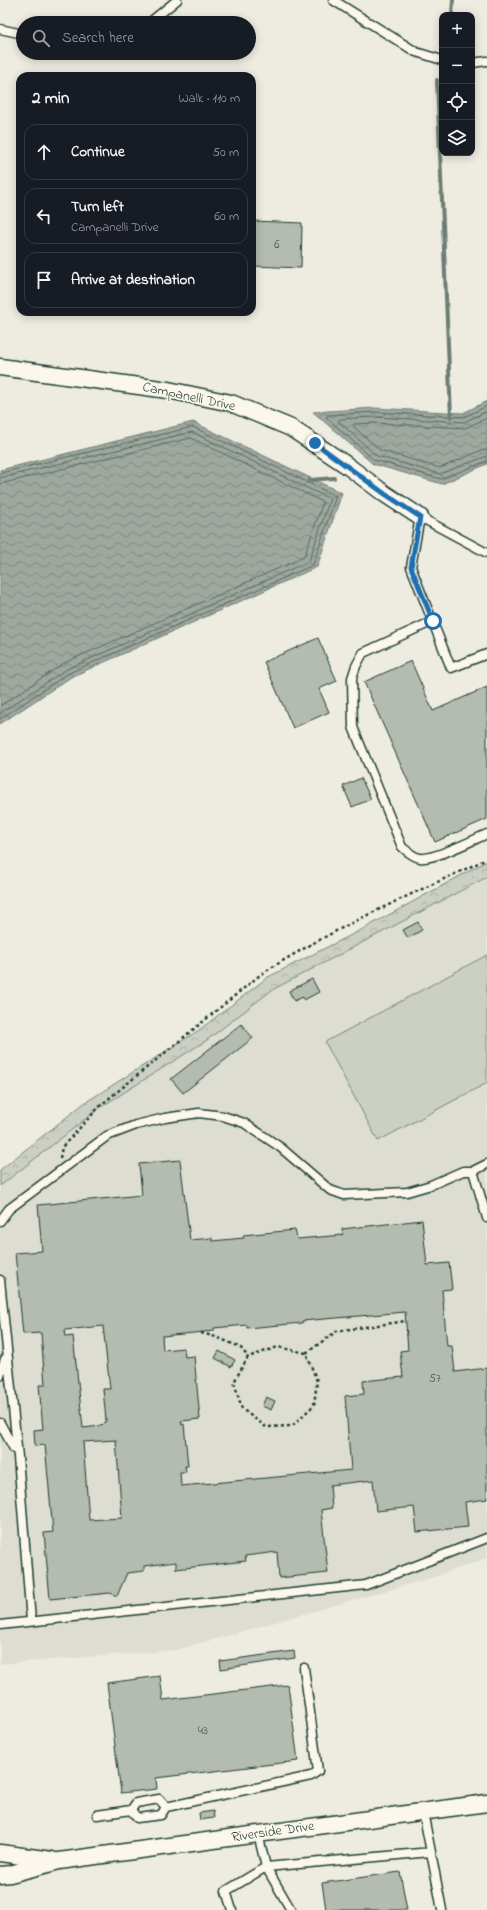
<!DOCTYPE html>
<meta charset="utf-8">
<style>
:root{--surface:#171b24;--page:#20242c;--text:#f1f3f6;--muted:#9ea1a6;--line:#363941}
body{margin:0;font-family:"Indie Flower",sans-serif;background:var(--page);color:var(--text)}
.controls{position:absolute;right:12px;top:12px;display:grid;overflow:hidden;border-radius:8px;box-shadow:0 2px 10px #0003}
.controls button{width:36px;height:36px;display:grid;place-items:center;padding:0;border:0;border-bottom:1px solid var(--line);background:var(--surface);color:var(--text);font:20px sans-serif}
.stop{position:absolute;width:12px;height:12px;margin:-9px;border:3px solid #1f6fb2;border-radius:50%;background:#fff}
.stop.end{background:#1f6fb2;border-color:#fff;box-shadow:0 1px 4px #0008}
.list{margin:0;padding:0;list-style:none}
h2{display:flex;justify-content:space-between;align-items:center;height:52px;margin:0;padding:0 16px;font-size:17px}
h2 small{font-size:13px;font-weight:400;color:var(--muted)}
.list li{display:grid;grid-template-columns:26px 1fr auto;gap:12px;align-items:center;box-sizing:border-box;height:56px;margin:0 8px 8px;padding:0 8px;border:1px solid var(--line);border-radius:12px}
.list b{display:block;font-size:15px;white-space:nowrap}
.list p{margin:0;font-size:13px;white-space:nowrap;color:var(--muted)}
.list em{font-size:13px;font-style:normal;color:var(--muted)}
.icon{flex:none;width:22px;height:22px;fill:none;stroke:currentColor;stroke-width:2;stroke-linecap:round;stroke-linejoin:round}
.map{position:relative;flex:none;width:487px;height:1910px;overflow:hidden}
.search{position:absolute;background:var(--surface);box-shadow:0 2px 10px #0003;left:16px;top:16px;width:240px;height:44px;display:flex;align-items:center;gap:10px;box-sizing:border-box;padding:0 14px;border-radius:22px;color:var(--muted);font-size:15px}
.panel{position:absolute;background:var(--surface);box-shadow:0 2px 10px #0003;left:16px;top:72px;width:240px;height:244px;border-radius:12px}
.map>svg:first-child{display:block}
</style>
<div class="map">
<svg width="487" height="1910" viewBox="0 0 487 1910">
<defs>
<pattern id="park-crowns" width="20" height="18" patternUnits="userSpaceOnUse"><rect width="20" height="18" fill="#cbcfc4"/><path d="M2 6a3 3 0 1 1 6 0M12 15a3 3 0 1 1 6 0" fill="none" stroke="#aeb3a9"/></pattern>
<pattern id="water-waves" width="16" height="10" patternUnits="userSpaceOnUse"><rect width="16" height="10" fill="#9fa89f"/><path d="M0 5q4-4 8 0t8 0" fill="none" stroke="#818a82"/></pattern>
</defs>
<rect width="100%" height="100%" fill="#eeece1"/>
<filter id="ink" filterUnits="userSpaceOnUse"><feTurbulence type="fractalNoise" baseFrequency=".025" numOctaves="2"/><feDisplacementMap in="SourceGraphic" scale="8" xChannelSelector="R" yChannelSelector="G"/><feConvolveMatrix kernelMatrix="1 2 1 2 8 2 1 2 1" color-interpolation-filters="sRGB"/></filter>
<g filter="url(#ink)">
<!-- built -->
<path fill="#ddddd2" d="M487,877v681l-56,20 -255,72 -176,14v-478l101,-79 106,-67 65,-50z"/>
<!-- grass -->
<path fill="#cbcfc4" stroke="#75867c" d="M487,955v128l-109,58 -53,-99z"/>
<!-- park -->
<path fill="url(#park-crowns)" stroke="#75867c" d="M487,861v16l-215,113 -65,50 -106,67 -101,79v-16l83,-66 116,-74 69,-53 97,-49z"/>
<!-- water -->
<path fill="url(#water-waves)" stroke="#6c7d74" d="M487,401v63l-45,20 -69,-20 -60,-52 62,-4 88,5z
M193,422l149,71 -25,74 -246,110 -71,47v-254z"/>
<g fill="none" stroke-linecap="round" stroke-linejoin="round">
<!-- shore -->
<path stroke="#52685f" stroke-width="1" d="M487,406l-23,11 -89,-5 -47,3 -2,2 48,43 67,19 46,-18
M487,411l-23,11 -89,-5 -35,2 -2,2 39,35 63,18 47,-18
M487,418l-22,10 -90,-5 -20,1 -2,2 27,24 60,18 40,-17 7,-1
M0,473l193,-46 143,69 -23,69 -244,108 -69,46
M0,478l192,-46 138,67 -21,62 -242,108 -67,44
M0,484l191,-46 132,64 -19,55 -240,106 -64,43"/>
<!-- stream -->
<path stroke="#6c7d74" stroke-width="4" d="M452,15l1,-15
M437,80l14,337
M310,480l24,-2"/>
</g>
<!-- building -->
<path fill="#b4bbb0" stroke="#1f3d34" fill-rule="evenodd" d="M252,221l50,2 -1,45 -49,-2z
M318,638l19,43 -18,8 10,23 -36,16 -29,-66z
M411,661l22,50 54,-24v132l-52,23 -71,-160z
M361,778l10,21 -19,8 -9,-21z
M418,922l4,8 -14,8 -5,-8z
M312,979l7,13 -15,8 -1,-3 -9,4 -5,-10z
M241,1024l12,14 -70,55 -12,-14z
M180,1160l10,80 22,-2v3l32,-3 -1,-3 52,-5 2,9 46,-4 -1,-6 80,-9 5,45 22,-2 3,26 -10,1 5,56h5l3,26 32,-4v131l-22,3 3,25 -51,5 -3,-25 -38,4 -3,-31 -43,5 2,23 -11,2 7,63 -49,5 -2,-26 -32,4 1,5 -70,8v-7l-32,4v5l-17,2 -10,23 -7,-3 -60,6 -6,-66 9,-1 -8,-87 -10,1 -1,-16 9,-1 -4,-44h6l-4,-52 -18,1 -8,-81 27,-2 -4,-46 104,-10 -3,-31zM405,1312l3,38 -8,1 3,26 -40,4 1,13 -19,2 6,74 -170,16 -1,-14h6l-1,-6h3l-4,-42 -2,1 -1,-4 19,-2 -6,-63 -9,1 -1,-9 -21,2 -1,-14 52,-5v-3l33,-3v3l55,-5v-2zM103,1326l7,63h-7l3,32 -5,5 -18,2 -10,-92 -7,1 -1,-7zM116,1440l6,78 -33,2 -6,-78z
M219,1351l16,9 -4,7 -16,-9z
M266,1397l9,4 -4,9 -9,-4z
M294,1651l1,7 -74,11 -1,-8z
M160,1676l3,24 125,-15 10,76 -142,17 1,11 -36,4 -14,-110z
M213,1811l1,7 -14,2 -1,-7z
M400,1872l7,38h-81l-4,-27z"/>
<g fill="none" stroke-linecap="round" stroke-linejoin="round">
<!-- lane casing -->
<g stroke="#1f3d34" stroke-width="11">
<path id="lane" d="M333,0l83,52 26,8
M149,23l28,-23
M0,29l23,5
M472,63l15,-2
M487,553l-67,-36 -9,50 40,101 36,-14
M433,621l-70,32 -7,13 -4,12 1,49 49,120c5,4 11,10 18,11 14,2 53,-18 67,-24
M473,1171l14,-7
M0,1221l9,-12 98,-73 29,-11 29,-7 34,-5 24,3 21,7 36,24 50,43 14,5 63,-3 24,-7 32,-14h10l14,47
M0,1280l18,177 13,164
M0,1376l5,-17
M0,1423l14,26
M0,1625l366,-40 121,-47
M166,1807l145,-31 7,-5 -14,-103
M423,1812l8,40
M97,1815l34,-5 5,-7 23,-4 7,8 -5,8 -24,3 -6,-8
M232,1910l-6,-19 40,-24 -8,-33
M291,1910l-25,-43 165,-15 11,58"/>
</g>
<!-- street casing -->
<g stroke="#1f3d34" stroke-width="19">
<path id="street" d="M0,367l168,23 63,13 60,25 54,36 40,30 35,23
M0,1853l52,7
M0,1875l10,-1 49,-13 428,-58"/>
</g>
<!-- path -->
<path stroke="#1f3d34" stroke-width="2.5" stroke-dasharray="3 3" stroke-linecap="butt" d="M60,1158l2,-11 39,-42 159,-130c71,-46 150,-80 227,-116
M201,1333l15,4 24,10 8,10
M306,1353l-28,-6 -30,10 -14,25 8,27 24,18 26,-1 22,-21 3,-24 -11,-28 31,-22 69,-10"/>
<!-- lane -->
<use href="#lane" stroke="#fbf7ec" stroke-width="8"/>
<!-- street -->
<use href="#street" stroke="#fbf7ec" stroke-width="16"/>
</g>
</g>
<g fill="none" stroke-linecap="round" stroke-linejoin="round" filter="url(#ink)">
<!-- route -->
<path stroke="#1f6fb2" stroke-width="5" d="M315,443l70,51 35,23 -9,50 22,54"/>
</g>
<g text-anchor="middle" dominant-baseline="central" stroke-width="3.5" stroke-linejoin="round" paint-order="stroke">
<!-- number labels -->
<g font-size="12" fill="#445c53">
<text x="277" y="245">6</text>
<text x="435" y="1379">57</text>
<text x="203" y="1731">43</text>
</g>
<!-- street labels -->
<g font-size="14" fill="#1f3d34" stroke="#fbf7ec">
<text transform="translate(189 397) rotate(12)">Campanelli Drive</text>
<text transform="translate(273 1832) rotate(-8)">Riverside Drive</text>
</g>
</g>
</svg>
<div class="controls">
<button>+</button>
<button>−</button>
<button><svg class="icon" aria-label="locate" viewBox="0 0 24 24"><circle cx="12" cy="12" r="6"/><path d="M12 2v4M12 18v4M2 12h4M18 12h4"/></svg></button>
<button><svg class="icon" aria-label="layers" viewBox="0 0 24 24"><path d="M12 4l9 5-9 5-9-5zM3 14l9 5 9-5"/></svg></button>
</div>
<div class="stop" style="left:433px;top:621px"></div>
<div class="stop end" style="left:315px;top:443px"></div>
<div class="search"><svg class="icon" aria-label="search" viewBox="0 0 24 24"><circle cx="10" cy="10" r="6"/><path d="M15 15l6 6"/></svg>Search here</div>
<section class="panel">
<h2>2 min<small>Walk · 110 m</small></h2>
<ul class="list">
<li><svg class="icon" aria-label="ahead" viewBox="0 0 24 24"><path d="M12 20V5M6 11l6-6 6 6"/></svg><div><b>Continue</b></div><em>50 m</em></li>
<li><svg class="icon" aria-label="left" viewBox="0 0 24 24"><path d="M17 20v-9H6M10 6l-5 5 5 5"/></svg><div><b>Turn left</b><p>Campanelli Drive</p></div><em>60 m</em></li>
<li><svg class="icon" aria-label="arrive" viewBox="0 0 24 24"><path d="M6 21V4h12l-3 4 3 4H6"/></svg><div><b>Arrive at destination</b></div></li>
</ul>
</section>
</div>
